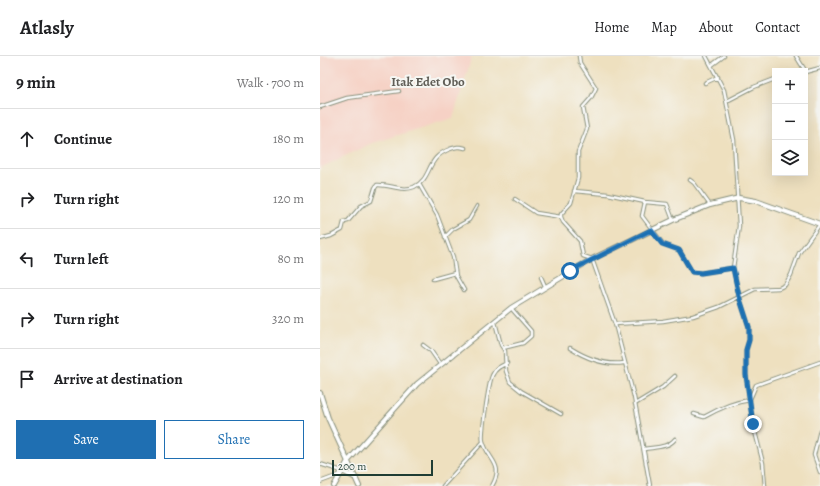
<!DOCTYPE html>
<meta charset="utf-8">
<style>
:root{--surface:#fff;--page:#f6f6f6;--text:#202124;--muted:#757577;--line:#e0e0e0;--accent:#1f6fb2}
body{margin:0;font-family:Alegreya,serif;background:var(--page);color:var(--text)}
.controls{position:absolute;right:12px;top:12px;display:grid;overflow:hidden;border-radius:0px;box-shadow:0 4px 16px #0002}
.controls button{width:36px;height:36px;display:grid;place-items:center;padding:0;border:0;border-bottom:1px solid var(--line);background:var(--surface);color:var(--text);font:20px sans-serif}
.scale{position:absolute;left:12px;bottom:10px;width:101px;box-sizing:border-box;padding-left:4px;border:2px solid #1f3d34;border-top:0;font-size:11px;line-height:14px;white-space:nowrap;color:#1f3d34;-webkit-text-stroke:3px #f6f6f2;paint-order:stroke}
.stop{position:absolute;width:12px;height:12px;margin:-9px;border:3px solid #1f6fb2;border-radius:50%;background:#fff}
.stop.end{background:#1f6fb2;border-color:#fff;box-shadow:0 1px 4px #0008}
.list{margin:0;padding:0;list-style:none}
h2{display:flex;justify-content:space-between;align-items:center;height:52px;margin:0;padding:0 16px;font-size:17px}
h2 small{font-size:13px;font-weight:400;color:var(--muted)}
.list li{display:grid;grid-template-columns:26px 1fr auto;gap:12px;align-items:center;box-sizing:border-box;height:60px;padding:0 16px;border-top:1px solid var(--line)}
.list b{display:block;font-size:15px;white-space:nowrap}
.list em{font-size:13px;font-style:normal;color:var(--muted)}
.actions{display:flex;gap:8px;padding:12px 16px}
.actions a{flex:1;padding:9px 0;border:1px solid var(--accent);border-radius:0px;text-align:center;font-size:14px;color:var(--accent)}
.actions .main{background:var(--accent);color:#fff}
.icon{flex:none;width:22px;height:22px;fill:none;stroke:currentColor;stroke-width:2;stroke-linecap:round;stroke-linejoin:round}
.map{position:relative;flex:none;width:500px;height:430px;overflow:hidden}
header{display:flex;align-items:center;gap:24px;box-sizing:border-box;height:56px;padding:0 20px;background:var(--surface);border-bottom:1px solid var(--line)}
header strong{font-size:19px}
nav{display:flex;gap:22px;margin-inline-start:auto;font-size:14px}
main{display:flex}
aside{flex:1;background:var(--surface)}
.map>svg:first-child{display:block}
</style>
<header>
<strong>Atlasly</strong>
<nav><a>Home</a><a>Map</a><a>About</a><a>Contact</a></nav>
</header>
<main>
<aside>
<h2>9 min<small>Walk · 700 m</small></h2>
<ul class="list">
<li><svg class="icon" aria-label="ahead" viewBox="0 0 24 24"><path d="M12 20V5M6 11l6-6 6 6"/></svg><div><b>Continue</b></div><em>180 m</em></li>
<li><svg class="icon" aria-label="right" viewBox="0 0 24 24"><path d="M7 20v-9h11M14 6l5 5-5 5"/></svg><div><b>Turn right</b></div><em>120 m</em></li>
<li><svg class="icon" aria-label="left" viewBox="0 0 24 24"><path d="M17 20v-9H6M10 6l-5 5 5 5"/></svg><div><b>Turn left</b></div><em>80 m</em></li>
<li><svg class="icon" aria-label="right" viewBox="0 0 24 24"><path d="M7 20v-9h11M14 6l5 5-5 5"/></svg><div><b>Turn right</b></div><em>320 m</em></li>
<li><svg class="icon" aria-label="arrive" viewBox="0 0 24 24"><path d="M6 21V4h12l-3 4 3 4H6"/></svg><div><b>Arrive at destination</b></div></li>
</ul>
<div class="actions"><a class="main">Save</a><a>Share</a></div>
</aside>
<div class="map">
<svg width="500" height="430" viewBox="0 0 500 430">
<rect width="100%" height="100%" fill="#f6f6f2"/>
<filter id="ink" filterUnits="userSpaceOnUse"><feTurbulence type="fractalNoise" baseFrequency=".025" numOctaves="2"/><feDisplacementMap in="SourceGraphic" scale="8" xChannelSelector="R" yChannelSelector="G"/><feConvolveMatrix kernelMatrix="1 2 1 2 8 2 1 2 1" color-interpolation-filters="sRGB"/></filter>
<filter id="wash" filterUnits="userSpaceOnUse"><feTurbulence type="fractalNoise" baseFrequency=".012" numOctaves="4" result="noise"/><feDisplacementMap in="SourceGraphic" scale="16" xChannelSelector="R" yChannelSelector="G"/><feGaussianBlur stdDeviation="0.9" result="paint"/><feColorMatrix in="noise" values="0 0 0 0 0 0 0 0 0 0 0 0 0 0 0 0 0 1.4 0 .05"/><feComposite in="paint" operator="in"/></filter>
<g filter="url(#wash)">
<rect width="100%" height="100%" fill="#eee0bf"/>
<!-- built -->
<path fill="#f6d1c5" d="M0,0h152l-19,62 -81,25 -52,25z"/>
</g>
<g filter="url(#ink)">
<g fill="none" stroke-linecap="round" stroke-linejoin="round">
<!-- street casing -->
<g stroke="#868e7a" stroke-width="4.5">
<path id="street" d="M259,0l1,7 16,25 -5,10 -8,9 4,22 -9,23v26l-7,25 -10,11v3l2,5 17,19 3,15 9,3 23,65 19,73 16,89
M386,0l18,34 10,50 5,86 -6,42 6,28 10,31v13l-3,10v25l7,49 10,39 2,23
M476,0l10,16
M392,9l12,-9
M485,16l15,-4
M385,27l13,-6
M407,45l27,-14 21,-8
M0,51l27,-9 52,-7
M370,124l4,3 16,22
M99,128l18,31 16,42 3,19 8,14
M254,135l34,3 37,8 -3,14 21,28 16,6 13,22 9,1 32,-5
M195,143l21,14 25,4
M325,146l22,2 6,16
M125,181l8,-8 16,-9 8,-14
M0,183l11,-3 11,-6 2,-8 4,-1 13,-15 10,-5 4,-13 2,-3c12,-1 25,7 37,2 19,-9 11,-29 36,-38 6,-2 9,-3 15,-1
M221,221l4,9
M113,223l22,-6
M175,266l6,23 4,6 1,20 4,11 11,9 40,23
M295,268l48,-3 30,-5 26,-9 36,-18 24,-1 6,-3 6,-10 8,-22 21,-29
M103,289l8,6 9,13
M183,292l20,-5 8,-7v-5l-20,-23
M250,292c16,10 34,18 54,15
M430,343l6,-14 64,-23
M315,348l28,-17 12,-11
M374,358l10,3c14,-8 29,-15 46,-17
M500,374l-6,25 6,17
M324,393c11,-2 24,-1 31,-10
M0,408l22,7
M0,426l19,-7
M123,430l40,-44
M172,430c13,-23 -4,-25 -9,-45 -2,-5 6,-62 10,-67 3,-6 8,-8 14,-11"/>
</g>
<!-- secondary casing -->
<g stroke="#868e7a" stroke-width="6">
<path id="secondary" d="M0,337l8,25 31,68
M22,415l14,7
M14,430l14,-25 69,-77 94,-76 81,-49 81,-39 37,-15 29,-7 17,3 64,23"/>
</g>
<!-- street -->
<use href="#street" stroke="#fff" stroke-width="2.5"/>
<!-- secondary -->
<use href="#secondary" stroke="#fff" stroke-width="4"/>
</g>
</g>
<g fill="none" stroke-linecap="round" stroke-linejoin="round" filter="url(#ink)">
<!-- route -->
<path stroke="#1f6fb2" stroke-width="5" d="M250,215l81,-41 11,14 17,6 13,22 9,1 32,-5 6,28 10,31v13l-3,10v25l7,49"/>
</g>
<g text-anchor="middle" dominant-baseline="central" stroke-width="4" stroke-linejoin="round" paint-order="stroke">
<!-- quarter labels -->
<g font-size="13" font-weight="bold" fill="#605e57" stroke="#f6f6f2">
<text x="108" y="25">Itak Edet Obo</text>
</g>
</g>
</svg>
<div class="controls">
<button>+</button>
<button>−</button>
<button><svg class="icon" aria-label="layers" viewBox="0 0 24 24"><path d="M12 4l9 5-9 5-9-5zM3 14l9 5 9-5"/></svg></button>
</div>
<div class="scale">200 m</div>
<div class="stop" style="left:250px;top:215px"></div>
<div class="stop end" style="left:433px;top:368px"></div>
</div>
</main>
